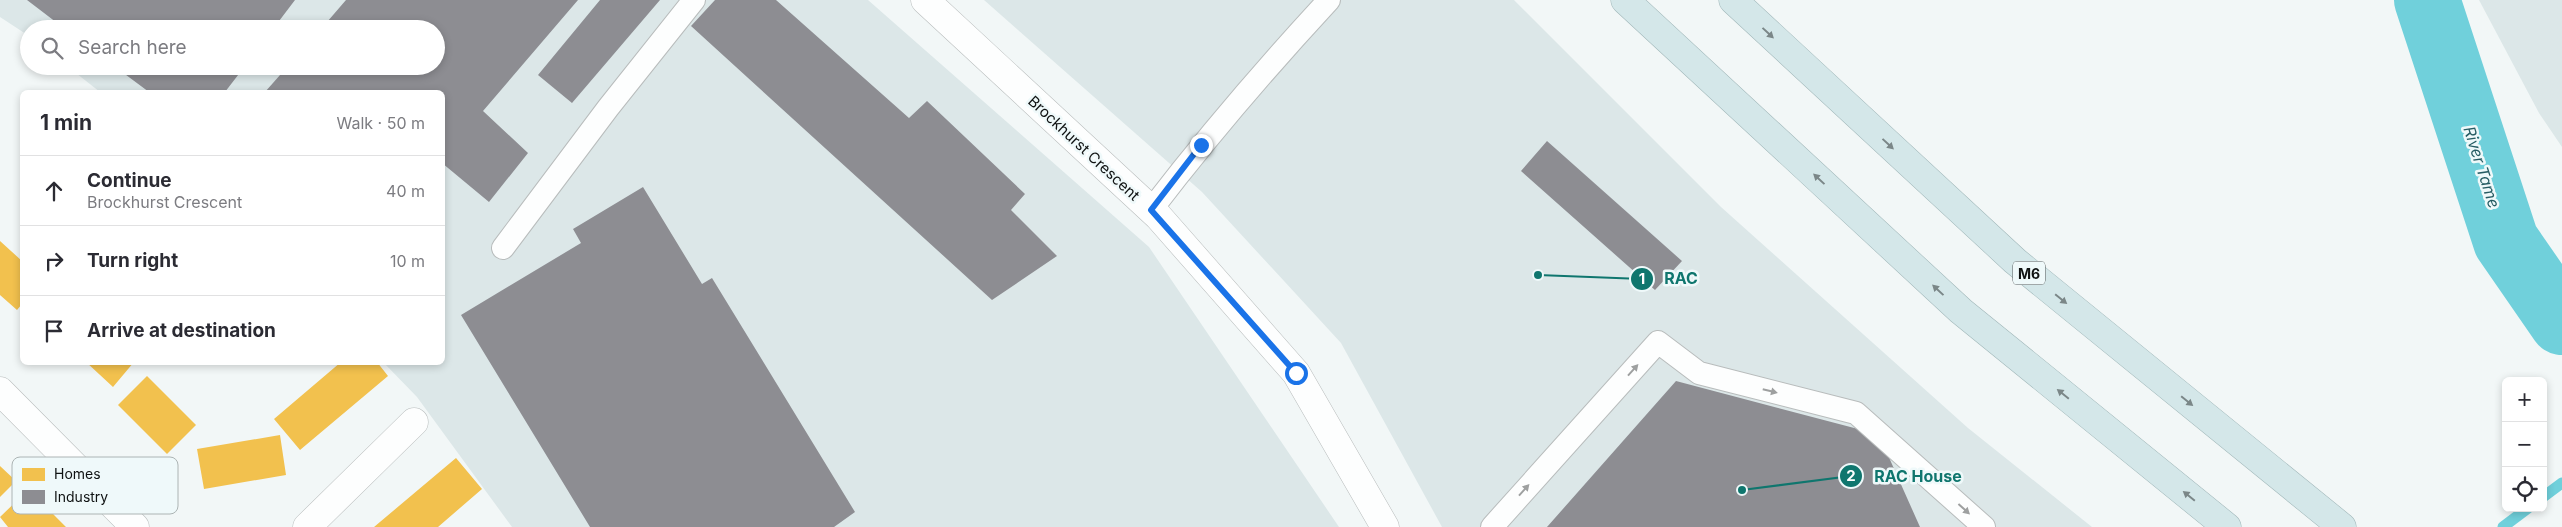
<!DOCTYPE html>
<meta charset="utf-8">
<style>
:root{--surface:#fff;--page:#f2f2f3;--text:#2b2b33;--muted:#7c7c81;--line:#e1e1e2}
body{margin:0;font-family:Inter,sans-serif;background:var(--page);color:var(--text)}
.controls{position:absolute;right:15px;bottom:15px;display:grid;overflow:hidden;border-radius:8px;box-shadow:0 2px 8px #0003}
.controls button{width:45px;height:45px;display:grid;place-items:center;padding:0;border:0;border-bottom:1px solid var(--line);background:var(--surface);color:var(--text);font:25px sans-serif}
.stop{position:absolute;width:15px;height:15px;margin:-11px;border:4px solid #1a73e8;border-radius:50%;background:#fff}
.stop.end{background:#1a73e8;border-color:#fff;box-shadow:0 1px 5px #0008}
.list{margin:0;padding:0;list-style:none}
h2{display:flex;justify-content:space-between;align-items:center;height:65px;margin:0;padding:0 20px;font-size:21px}
h2 small{font-size:16px;font-weight:400;color:var(--muted)}
.list li{display:grid;grid-template-columns:32px 1fr auto;gap:15px;align-items:center;box-sizing:border-box;height:70px;padding:0 20px;border-top:1px solid var(--line)}
.list b{display:block;font-size:19px;white-space:nowrap}
.list p{margin:0;font-size:16px;white-space:nowrap;color:var(--muted)}
.list em{font-size:16px;font-style:normal;color:var(--muted)}
.icon{flex:none;width:28px;height:28px;fill:none;stroke:currentColor;stroke-width:2;stroke-linecap:round;stroke-linejoin:round}
.map{position:relative;flex:none;width:2562px;height:527px;overflow:hidden}
.search{position:absolute;background:var(--surface);box-shadow:0 2px 8px #0003;left:20px;top:20px;width:425px;height:55px;display:flex;align-items:center;gap:12px;box-sizing:border-box;padding:0 18px;border-radius:28px;color:var(--muted);font-size:19px}
.panel{position:absolute;background:var(--surface);box-shadow:0 2px 8px #0003;left:20px;top:90px;width:425px;height:275px;border-radius:8px}
.map>svg:first-child{display:block}
</style>
<div class="map">
<svg width="2562" height="527" viewBox="0 0 2562 527">
<rect width="100%" height="100%" fill="#f2f7f7"/>
<!-- built -->
<path fill="#dce7e8" d="M0,0h868l281,247 190,280h-827l-95,-130 -33,-34 58,-1v-270h-342l-33,-26h369v-37h-407v7l-29,-19z
M984,0h530l207,207 247,221 124,99h-650l-101,-184 -139,-151z
M2479,0h83v147l-23,-34z"/>
<!-- homes -->
<path fill="#f2c14e" d="M0,241l22,20v43l-5,6 -17,-15z
M86,362h48l-21,25z
M341,362h36l11,14 -88,74 -26,-31z
M147,376l49,49 -29,29 -49,-49z
M280,435l6,40 -82,14 -7,-40z
M456,458l26,31 -44,38h-64z
M0,466l16,15 -16,16z
M29,489l26,27 11,11h-58l-8,-10z"/>
<!-- industry -->
<path fill="#8d8d92" d="M27,0h268l-22,29h-208z
M346,0h232l-95,111 45,42 -39,49 -47,-39v-71h-177l23,-26h148v-37h-115z
M600,0h60l-88,103 -34,-28z
M715,0h61l133,118 18,-17 98,93 -14,16 46,46 -65,44 -301,-274z
M114,66h131l-20,26h-76z
M1547,141l135,120 -27,29 -134,-119z
M643,187l59,97 10,-6 143,234 -21,15h-244l-129,-212 120,-72 -8,-14z
M1676,381l182,48 29,24 33,74h-373z"/>
<g fill="none" stroke-linecap="round" stroke-linejoin="round">
<!-- stream -->
<path stroke="#70d0db" stroke-width="11" d="M2543,497l19,-14
M2503,527l25,-19"/>
<!-- river -->
<path stroke="#70d0db" stroke-width="66" d="M2427,0l79,241 56,81"/>
<!-- service casing -->
<g stroke="#b8bcbc" stroke-width="24">
<path id="service" d="M1151,210c56,-73 115,-142 178,-210
M503,248l105,-140 86,-108
M1492,527l166,-185 41,31 157,40 128,114"/>
</g>
<!-- minor casing -->
<g stroke="#b8bcbc" stroke-width="29">
<path id="minor" d="M925,0l233,216 138,157 89,154
M0,391l135,136
M307,527l107,-105"/>
</g>
<!-- motorway casing -->
<g stroke="#a0b6b8" stroke-width="29">
<path id="motorway" d="M1625,0l336,311 266,216
M1733,0l282,261 327,266"/>
</g>
<!-- service -->
<use href="#service" stroke="#fdfefe" stroke-width="22"/>
<!-- minor -->
<use href="#minor" stroke="#fdfefe" stroke-width="28"/>
<!-- motorway -->
<use href="#motorway" stroke="#d4e7e9" stroke-width="28"/>
</g>
<!-- one-way arrows -->
<defs><path id="oneway-solid" d="M-6-.8H1V-3.2L6.5 0L1 3.2V.8H-6Z" transform="scale(1.25)"/></defs>
<g fill="#7b8788">
<use href="#oneway-solid" transform="translate(1768 33) rotate(43)"/>
<use href="#oneway-solid" transform="translate(1888 144) rotate(43)"/>
<use href="#oneway-solid" transform="translate(1819 179) rotate(-137)"/>
<use href="#oneway-solid" transform="translate(1938 290) rotate(-137)"/>
<use href="#oneway-solid" transform="translate(2061 299) rotate(39)"/>
<use href="#oneway-solid" transform="translate(2063 394) rotate(-141)"/>
<use href="#oneway-solid" transform="translate(2187 401) rotate(39)"/>
<use href="#oneway-solid" transform="translate(2189 496) rotate(-141)"/>
</g>
<g fill="#9ea0a0">
<use href="#oneway-solid" transform="translate(1633 370) rotate(-48)"/>
<use href="#oneway-solid" transform="translate(1770 391) rotate(14)"/>
<use href="#oneway-solid" transform="translate(1524 490) rotate(-48)"/>
<use href="#oneway-solid" transform="translate(1964 509) rotate(42)"/>
</g>
<g fill="none" stroke-linecap="round" stroke-linejoin="round">
<!-- route -->
<path stroke="#1a73e8" stroke-width="6" d="M1201,145l-50,65 145,163"/>
</g>
<g text-anchor="middle" dominant-baseline="central" stroke-width="5" stroke-linejoin="round" paint-order="stroke">
<!-- shield labels -->
<rect fill="#eff9fa" stroke="#525758" stroke-width="1" x="2013" y="261.5" width="32" height="23" rx="4"/>
<g font-size="14" font-weight="bold" fill="#0f1212">
<text x="2029" y="273">M6</text>
</g>
<!-- street labels -->
<g font-size="15" fill="#0f1212" stroke="#eff9fa">
<text transform="translate(1084 148) rotate(43)">Brockhurst Crescent</text>
</g>
<!-- water labels -->
<g font-size="16" font-style="italic" fill="#265c63" stroke="#eff9fa">
<text transform="translate(2482 167) rotate(72)">River Tame</text>
</g>
</g>
<!-- legend -->
<rect x="12" y="457" width="166" height="57" rx="8" fill="#eff9fa" stroke="#acb4b4" stroke-width="1"/>
<rect x="22" y="468" width="23" height="13" fill="#f2c14e"/>
<rect x="22" y="490" width="23" height="14" fill="#8d8d92"/>
<g font-size="14" fill="#0f1212">
<text x="54" y="479">Homes</text>
<text x="54" y="502">Industry</text>
</g>
<!-- callouts -->
<path fill="none" stroke="#0f766e" stroke-width="2" d="M1538 275L1642 279M1742 490L1851 476"/>
<g fill="#0f766e" stroke="#eff9fa" stroke-width="2">
<circle cx="1538" cy="275" r="5"/>
<circle cx="1742" cy="490" r="5"/>
<circle cx="1642" cy="279" r="12"/>
<circle cx="1851" cy="476" r="12"/>
</g>
<g font-size="15" text-anchor="middle" font-weight="bold" fill="#fff">
<text x="1642" y="284">1</text>
<text x="1851" y="481">2</text>
</g>
<g font-size="16" text-anchor="middle" font-weight="bold" fill="#0f766e" stroke="#eff9fa" stroke-width="5" stroke-linejoin="round" paint-order="stroke">
<text x="1681" y="284">RAC</text>
<text x="1918" y="482">RAC House</text>
</g>
</svg>
<div class="controls">
<button>+</button>
<button>−</button>
<button><svg class="icon" aria-label="locate" viewBox="0 0 24 24"><circle cx="12" cy="12" r="6"/><path d="M12 2v4M12 18v4M2 12h4M18 12h4"/></svg></button>
</div>
<div class="stop" style="left:1296px;top:373px"></div>
<div class="stop end" style="left:1201px;top:145px"></div>
<div class="search"><svg class="icon" aria-label="search" viewBox="0 0 24 24"><circle cx="10" cy="10" r="6"/><path d="M15 15l6 6"/></svg>Search here</div>
<section class="panel">
<h2>1 min<small>Walk · 50 m</small></h2>
<ul class="list">
<li><svg class="icon" aria-label="ahead" viewBox="0 0 24 24"><path d="M12 20V5M6 11l6-6 6 6"/></svg><div><b>Continue</b><p>Brockhurst Crescent</p></div><em>40 m</em></li>
<li><svg class="icon" aria-label="right" viewBox="0 0 24 24"><path d="M7 20v-9h11M14 6l5 5-5 5"/></svg><div><b>Turn right</b></div><em>10 m</em></li>
<li><svg class="icon" aria-label="arrive" viewBox="0 0 24 24"><path d="M6 21V4h12l-3 4 3 4H6"/></svg><div><b>Arrive at destination</b></div></li>
</ul>
</section>
</div>
